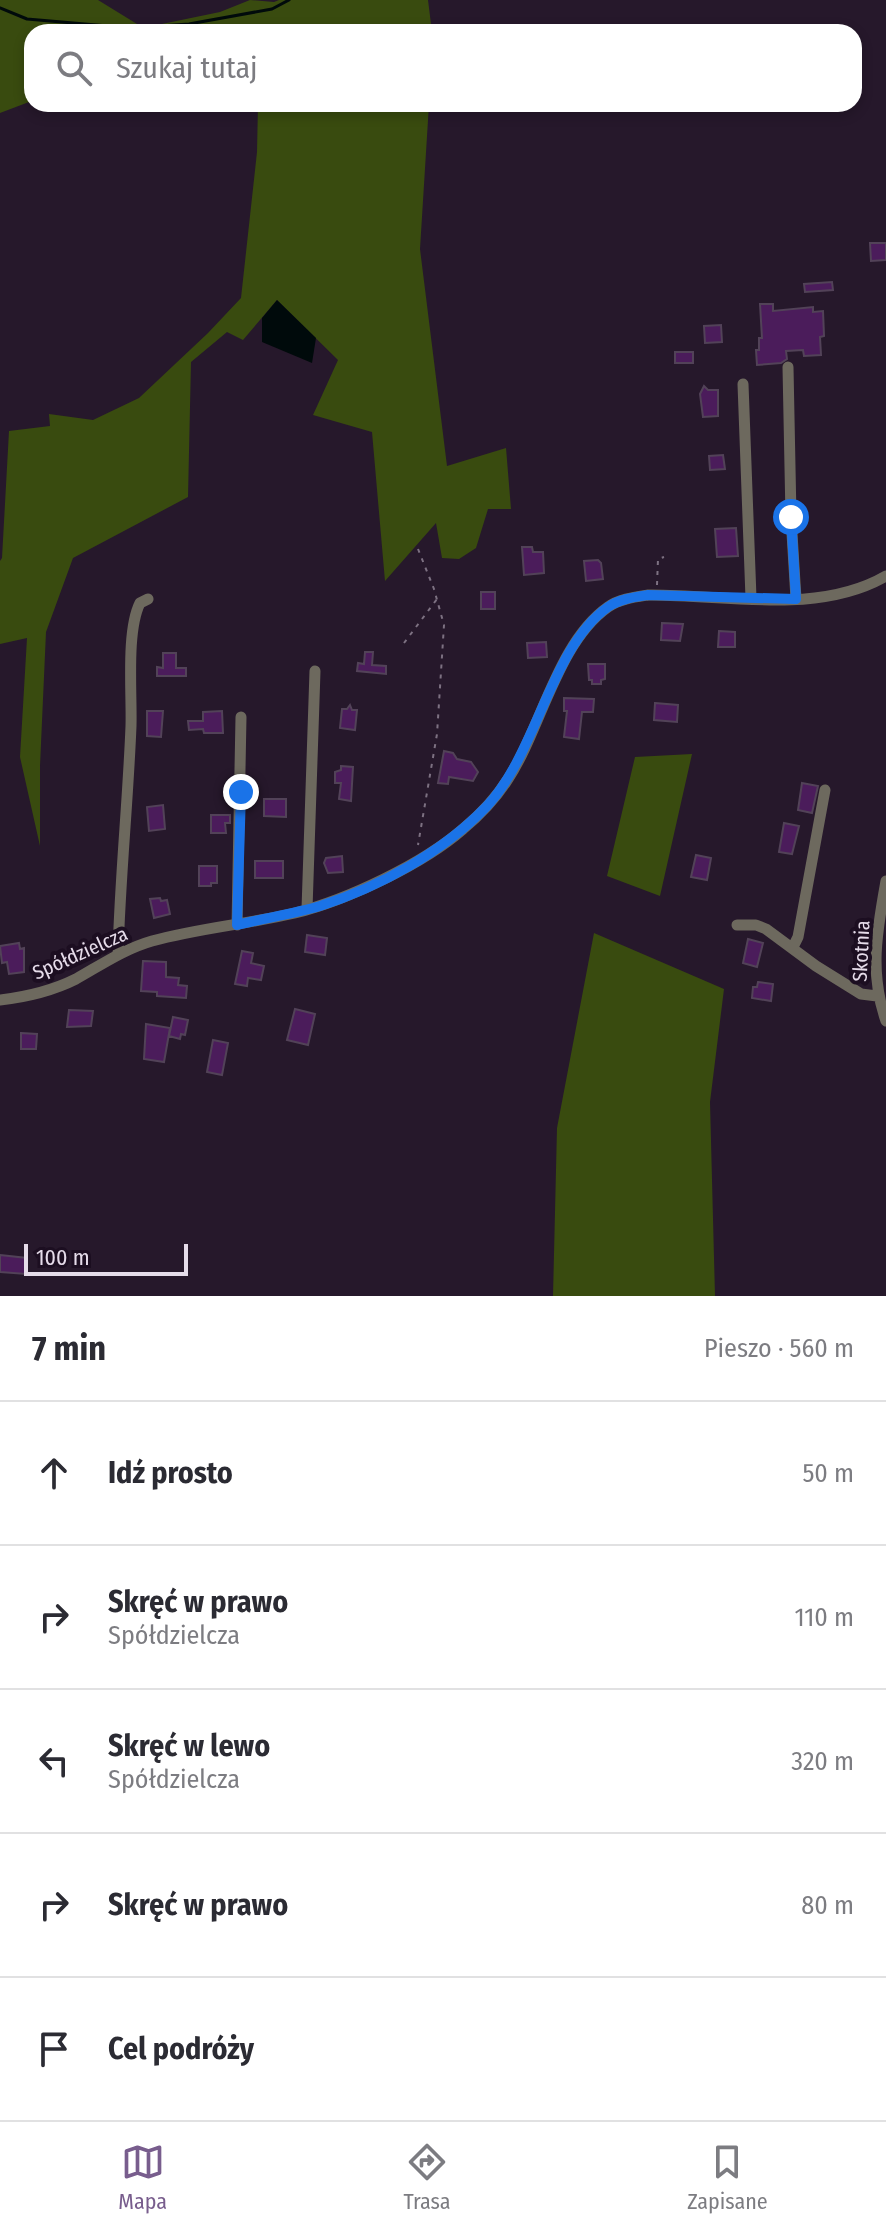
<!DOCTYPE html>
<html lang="pl">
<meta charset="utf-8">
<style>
:root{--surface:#fff;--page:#f2f2f3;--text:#2b2b33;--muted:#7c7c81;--line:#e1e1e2;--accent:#785d8d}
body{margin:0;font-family:"Fira Sans Condensed",sans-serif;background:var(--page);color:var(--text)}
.scale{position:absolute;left:24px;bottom:20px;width:164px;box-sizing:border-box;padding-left:8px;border:4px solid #e6dcea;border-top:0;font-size:22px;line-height:28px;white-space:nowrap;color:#e6dcea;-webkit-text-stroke:6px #1c0e21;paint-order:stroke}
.stop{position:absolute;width:24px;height:24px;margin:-18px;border:6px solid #1a73e8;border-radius:50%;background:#fff}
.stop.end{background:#1a73e8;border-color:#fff;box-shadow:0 2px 8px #0008}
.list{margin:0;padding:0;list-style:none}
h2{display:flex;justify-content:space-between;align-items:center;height:104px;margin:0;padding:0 32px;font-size:34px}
h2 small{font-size:26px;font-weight:400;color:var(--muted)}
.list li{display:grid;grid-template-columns:52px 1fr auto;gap:24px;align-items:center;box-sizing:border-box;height:144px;padding:0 32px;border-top:2px solid var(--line)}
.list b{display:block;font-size:30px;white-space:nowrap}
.list p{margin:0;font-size:26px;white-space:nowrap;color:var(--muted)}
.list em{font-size:26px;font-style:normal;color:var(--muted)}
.icon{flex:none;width:44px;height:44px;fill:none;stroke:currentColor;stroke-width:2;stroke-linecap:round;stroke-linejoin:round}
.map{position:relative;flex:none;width:886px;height:1296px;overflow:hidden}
.search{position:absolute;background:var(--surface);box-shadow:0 4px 12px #0003;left:24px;right:24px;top:24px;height:88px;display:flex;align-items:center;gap:20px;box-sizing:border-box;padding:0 28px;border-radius:24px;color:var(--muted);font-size:30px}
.sheet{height:824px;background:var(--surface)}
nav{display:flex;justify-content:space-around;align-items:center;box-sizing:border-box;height:112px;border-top:2px solid var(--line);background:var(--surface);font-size:22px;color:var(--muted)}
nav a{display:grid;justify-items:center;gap:4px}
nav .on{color:var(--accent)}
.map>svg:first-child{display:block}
</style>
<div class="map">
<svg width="886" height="1296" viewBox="0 0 886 1296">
<rect width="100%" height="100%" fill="#26182b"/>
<!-- green -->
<path fill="#394b0f" d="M0,0h98l39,24 20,1 63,-13 30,-12 24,2 5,-2h149l4,32h-400l-3,70 -29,11z
M258,104h171l-9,145 27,217 59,-18 5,61h-23l-12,39 -17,11 -17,-1 -6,-35 -51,58 -13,-149 -59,-17 25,-55 -61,-60 -34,40 -16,-8 -36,30 -3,135 -115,61 -27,74 -6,134v80l-20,-89 7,-119 -27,6v-83l2,-3 7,-127 41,-5 -1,-12 44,6 46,-22 69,-65 33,-35 16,-146z
M692,754l-32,142 -53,-20 28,-119z
M594,933l130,56 -14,113 5,194h-162l4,-168z"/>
<!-- water -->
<path fill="#000a0b" d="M277,300l39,38 -4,25 -50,-21v-24z"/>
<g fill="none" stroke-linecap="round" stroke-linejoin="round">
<!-- stream -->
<path stroke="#000a0b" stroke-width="3" d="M0,8l27,11 104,9 58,-4 83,-15 17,-9"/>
</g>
<!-- building -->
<path fill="#4b1c5b" stroke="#524258" stroke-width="2" d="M870,243h16v17l-15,1z
M832,282l1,8 -28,2 -1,-8z
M760,304h13v7l40,-4v5l10,-1 1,25 -4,1 1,18 -17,1 -1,-6 -17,1 1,8 -6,4 -24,2 -1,-15h3v-12h3z
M721,325l1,17 -17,1 -1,-17z
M675,352h18v11h-18z
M704,386l4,4h10v26l-15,1 -3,-23z
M723,455l2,14 -15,1 -1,-14z
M736,528l2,28 -21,1 -2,-28z
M522,547h10l1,5h10l1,21 -20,2z
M598,560l3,3 2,16 -17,2 -2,-20z
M481,592h14v17h-14z
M662,623l21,1 -3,17 -19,-1z
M719,631l16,1v15h-17z
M546,642l1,15 -19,1 -1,-15z
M365,652h8l-1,13 14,1v8l-29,-3 1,-8 6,1z
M163,653h13v15h10v8h-29v-9l6,1z
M588,664h17v15l-4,1v4h-9v-4h-3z
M564,698l30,1 -1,13h-11l-3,27 -15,-2 3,-26h-3z
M655,703l23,2 -1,17 -23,-2z
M350,705l2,5h5l-2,20 -15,-2 2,-19h5z
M147,711h16l-2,26 -14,-1z
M222,711l1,22h-19l-1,-4 -14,1 -1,-9h15v-9z
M444,751l9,2 4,6 14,3 7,10 -5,9 -24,-4 -1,7 -10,-1z
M341,766l12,1 -2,34 -12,-2 2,-16h-6v-11l6,-2z
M802,783l16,3 -6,27 -14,-3z
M264,799h22v18l-22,-1z
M163,805l2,24 -16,2 -2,-24z
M211,815h19v8h-5l1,10h-15z
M784,823l15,3 -7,28 -13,-2z
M696,855l15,3 -4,22 -16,-3z
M342,856l1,16 -15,1 -4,-10 2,-5z
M255,861h28v17h-28z
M199,866h18v17h-6v3h-12z
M160,898l1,3 6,-1 3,14 -16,4 -4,-19z
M307,935l20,3 -2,17 -20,-3z
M748,939l15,4 -6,24 -14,-4z
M19,943l1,6 4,-1v24l-15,2 -2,-12 -5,1 -2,-17z
M242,951l11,2 -2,10 13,3 -3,14 -13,-2 -1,8 -12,-2z
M143,961l23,1v15l13,1 -1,7 9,1 -1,12 -29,-2v-4l-16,-1z
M758,982l15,2 -2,17 -19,-3 1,-11h4z
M295,1009l20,5 -7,31 -21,-5z
M69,1010l24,1 -2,15 -24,1z
M173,1017l15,3 -3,15 -4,-1 -1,5 -11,-3z
M146,1024l24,4 -6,34 -20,-3z
M21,1033l16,1 -1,15h-15z
M213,1040l15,3 -6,32 -15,-3z
M0,1255l27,3 -1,16 -26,-2z"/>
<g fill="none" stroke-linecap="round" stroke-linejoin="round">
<!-- path -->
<path stroke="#7d7182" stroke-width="2" stroke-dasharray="4 6" stroke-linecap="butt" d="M418,549l16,40 10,36 -7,109 -19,111
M657,585l1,-26 6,-2
M404,643l33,-44"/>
<!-- minor -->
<path stroke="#6d695e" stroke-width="11" d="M788,367l3,150 5,82
M743,384l8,214
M886,881c-9,50 -17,91 0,140
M307,909l8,-238
M237,925l4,-208
M737,925h19l10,4 50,37 45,28 16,2
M793,947l5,-10 27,-147
M118,954c2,-76 10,-152 13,-228 1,-33 -5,-95 9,-123l8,-4
M0,1000c26,-3 52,-9 76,-21 25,-14 48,-30 76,-38 47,-13 96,-17 143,-28 52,-13 128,-49 168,-84 17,-14 33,-31 45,-50 33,-50 49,-136 100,-172 11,-8 27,-10 40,-12 77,-1 169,21 238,-19"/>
</g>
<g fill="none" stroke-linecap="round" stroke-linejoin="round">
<!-- route -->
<path stroke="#1a73e8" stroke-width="10" d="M241,792l-4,133c28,-7 56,-11 83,-19 59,-19 123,-54 166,-99 51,-53 65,-160 122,-200 11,-8 27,-10 40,-12l148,4 -5,-82"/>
</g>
<g text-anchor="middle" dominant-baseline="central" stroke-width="8" stroke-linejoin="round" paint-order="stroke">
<!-- street labels -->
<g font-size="20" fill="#e6dcea" stroke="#1c0e21">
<text transform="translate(861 951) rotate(-87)">Skotnia</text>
<text transform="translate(80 953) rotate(-24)">Spółdzielcza</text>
</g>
</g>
</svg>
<div class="scale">100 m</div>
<div class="stop" style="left:791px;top:517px"></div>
<div class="stop end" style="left:241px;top:792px"></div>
<div class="search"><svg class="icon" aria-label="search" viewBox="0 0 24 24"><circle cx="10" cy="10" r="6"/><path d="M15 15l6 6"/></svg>Szukaj tutaj</div>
</div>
<section class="sheet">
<h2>7 min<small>Pieszo · 560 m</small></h2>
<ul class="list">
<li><svg class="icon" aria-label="ahead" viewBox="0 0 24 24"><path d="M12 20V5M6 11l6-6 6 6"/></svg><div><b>Idź prosto</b></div><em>50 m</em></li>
<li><svg class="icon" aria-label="right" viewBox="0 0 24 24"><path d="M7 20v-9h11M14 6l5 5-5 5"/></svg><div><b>Skręć w prawo</b><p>Spółdzielcza</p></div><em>110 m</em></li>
<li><svg class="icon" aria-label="left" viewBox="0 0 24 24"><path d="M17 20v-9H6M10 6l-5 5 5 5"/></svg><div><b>Skręć w lewo</b><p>Spółdzielcza</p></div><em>320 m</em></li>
<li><svg class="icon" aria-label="right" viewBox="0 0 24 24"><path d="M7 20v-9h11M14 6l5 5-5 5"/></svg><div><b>Skręć w prawo</b></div><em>80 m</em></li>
<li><svg class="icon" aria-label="arrive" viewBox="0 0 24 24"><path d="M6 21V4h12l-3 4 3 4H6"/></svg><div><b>Cel podróży</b></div></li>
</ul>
</section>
<nav>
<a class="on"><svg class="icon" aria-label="map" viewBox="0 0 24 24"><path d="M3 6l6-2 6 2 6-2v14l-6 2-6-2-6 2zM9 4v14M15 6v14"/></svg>Mapa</a>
<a><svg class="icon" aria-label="directions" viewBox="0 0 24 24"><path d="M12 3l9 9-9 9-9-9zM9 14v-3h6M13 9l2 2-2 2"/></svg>Trasa</a>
<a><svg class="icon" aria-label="saved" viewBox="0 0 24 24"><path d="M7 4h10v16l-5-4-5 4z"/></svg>Zapisane</a>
</nav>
